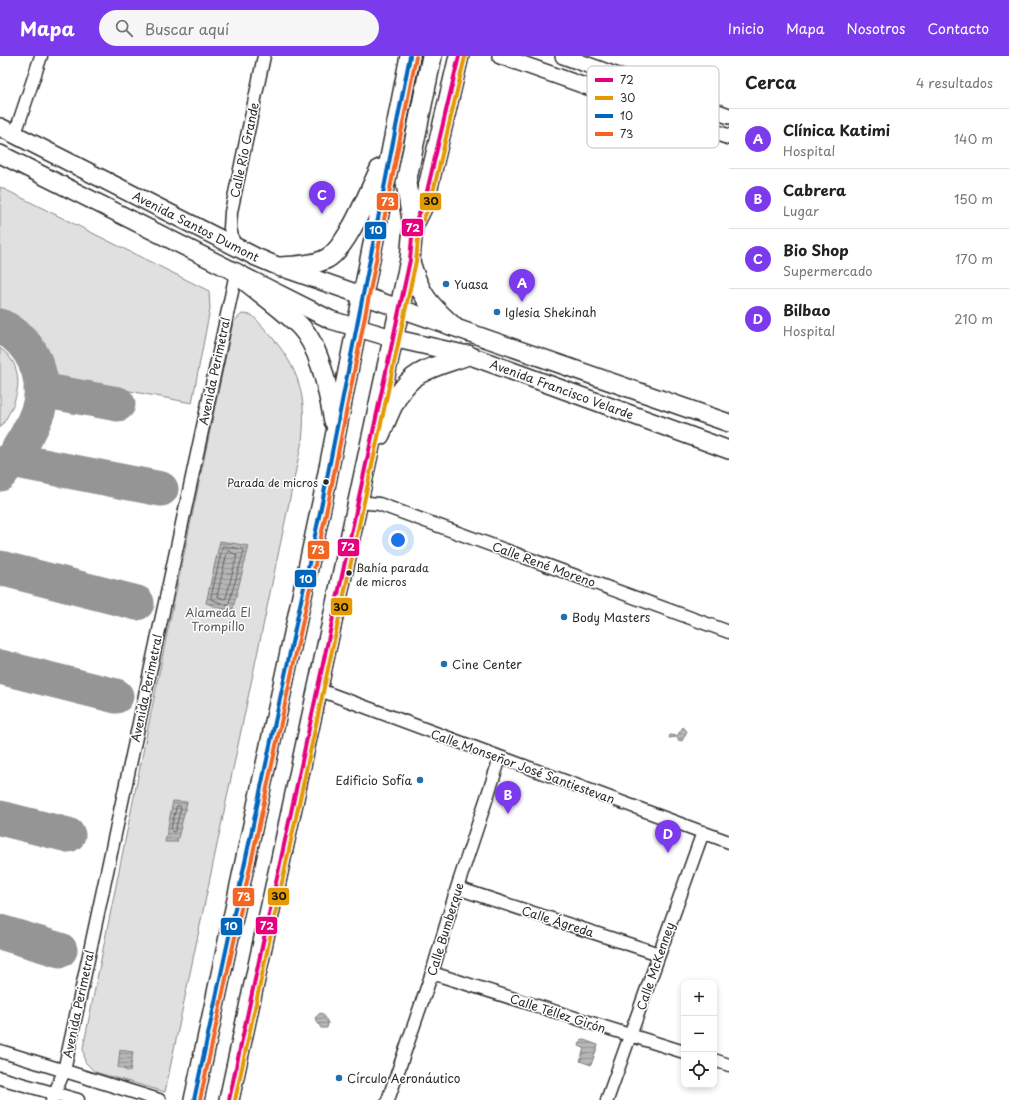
<!DOCTYPE html>
<html lang="es">
<meta charset="utf-8">
<style>
:root{--surface:#fff;--page:#f6f6f6;--text:#222;--muted:#767676;--line:#e0e0e0;--accent:#7c3aed}
body{margin:0;font-family:"Playpen Sans",sans-serif;background:var(--page);color:var(--text)}
.controls{position:absolute;right:12px;bottom:12px;display:grid;overflow:hidden;border-radius:8px;box-shadow:0 2px 6px #0003}
.controls button{width:36px;height:36px;display:grid;place-items:center;padding:0;border:0;border-bottom:1px solid var(--line);background:var(--surface);color:var(--text);font:20px sans-serif}
.you{position:absolute;left:398px;top:484px;width:14px;height:14px;margin:-10px;border:3px solid #fff;border-radius:50%;background:#1a73e8;box-shadow:0 0 0 6px #1a73e833}
.badge{display:grid;place-items:center;width:26px;height:26px;border-radius:50%;background:var(--accent);color:#fff;font-size:13px;font-weight:700}
.pin{position:absolute;translate:-50% -33px;filter:drop-shadow(0 1px 2px #0008)}
.pin::after{content:'';position:absolute;top:21px;width:14px;height:12px;background:inherit;clip-path:polygon(0 0,100% 0,50% 100%)}
.list{margin:0;padding:0;list-style:none}
h2{display:flex;justify-content:space-between;align-items:center;height:52px;margin:0;padding:0 16px;font-size:17px}
h2 small{font-size:13px;font-weight:400;color:var(--muted)}
.list li{display:grid;grid-template-columns:26px 1fr auto;gap:12px;align-items:center;box-sizing:border-box;height:60px;padding:0 16px;border-top:1px solid var(--line)}
.list b{display:block;font-size:15px;white-space:nowrap}
.list p{margin:0;font-size:13px;white-space:nowrap;color:var(--muted)}
.list em{font-size:13px;font-style:normal;color:var(--muted)}
.icon{flex:none;width:22px;height:22px;fill:none;stroke:currentColor;stroke-width:2;stroke-linecap:round;stroke-linejoin:round}
.map{position:relative;flex:none;width:729px;height:1044px;overflow:hidden}
header{display:flex;align-items:center;gap:24px;box-sizing:border-box;height:56px;padding:0 20px;background:var(--accent);color:#fff}
header strong{font-size:19px}
nav{display:flex;gap:22px;margin-inline-start:auto;font-size:14px}
.search{width:280px;height:36px;background:var(--page);display:flex;align-items:center;gap:10px;box-sizing:border-box;padding:0 14px;border-radius:22px;color:var(--muted);font-size:15px}
main{display:flex}
aside{flex:1;background:var(--surface)}
.map>svg:first-child{display:block}
</style>
<header>
<strong>Mapa</strong>
<div class="search"><svg class="icon" aria-label="search" viewBox="0 0 24 24"><circle cx="10" cy="10" r="6"/><path d="M15 15l6 6"/></svg>Buscar aquí</div>
<nav><a>Inicio</a><a>Mapa</a><a>Nosotros</a><a>Contacto</a></nav>
</header>
<main>
<div class="map">
<svg width="729" height="1044" viewBox="0 0 729 1044">
<defs>
<pattern id="water-rules" width="6" height="5" patternUnits="userSpaceOnUse"><rect width="6" height="5" fill="#b6b6b6"/><path d="M0 2.5h6" fill="none" stroke="#949494"/></pattern>
</defs>
<rect width="100%" height="100%" fill="#fff"/>
<filter id="ink" filterUnits="userSpaceOnUse"><feTurbulence type="fractalNoise" baseFrequency=".025" numOctaves="2"/><feDisplacementMap in="SourceGraphic" scale="8" xChannelSelector="R" yChannelSelector="G"/><feConvolveMatrix kernelMatrix="1 2 1 2 8 2 1 2 1" color-interpolation-filters="sRGB"/></filter>
<g filter="url(#ink)">
<!-- green -->
<path fill="#e0e0e0" stroke="#868686" d="M0,131l209,104 1,18 -18,94 -120,-23 -15,3c-6,-36 -23,-60 -57,-73z
M242,258l10,1c39,41 57,67 50,126l-137,651 -70,-20 -10,-10 -2,-14 84,-414 66,-312z
M0,292c29,21 18,55 0,80z"/>
<!-- water -->
<path fill="url(#water-rules)" stroke="#7e7e7e" d="M220,485l29,5 -17,66 -26,-9z
M683,671l4,4 -5,10 -4,-1 -1,-3 -8,1 1,-3 7,1z
M173,745l14,1 -10,40h-12z
M320,957l3,1 5,9 -1,5h-6l-6,-10z
M581,983l17,6 -7,20 -11,-4 4,-13 -5,-2z
M120,994l13,2 -3,20 -12,-5z"/>
<g fill="none" stroke-linecap="round" stroke-linejoin="round">
<!-- shore -->
<path stroke="#636363" stroke-width="1" d="M223,490l19,3 2,2 -16,55 -17,-7z
M229,495l8,4 -11,43 -2,1 -7,-3 10,-43z
M177,750h3l1,2 -6,23 -2,1 -2,-2z"/>
<!-- taxiway -->
<path stroke="#959595" stroke-width="35" d="M0,270c31,14 49,51 38,85 -8,22 -23,45 -38,63
M41,334l77,14
M12,404l149,29
M0,512l137,35
M0,611l116,29
M0,762l68,17
M0,876l60,18"/>
<!-- minor casing -->
<g stroke="#2b2b2b" stroke-width="15">
<path id="minor" d="M15,78l26,-78
M234,189l-4,-17 1,-16 33,-156
M358,446l21,2 350,128
M317,633l412,153
M457,832l202,66
M432,917l252,79
M0,995l159,49
M714,1004l15,5
M0,1022l78,22
M52,1044l12,-29 172,-798
M388,1044l44,-127 25,-85 43,-130
M607,1044l96,-268"/>
</g>
<!-- tertiary casing -->
<g stroke="#2b2b2b" stroke-width="18">
<path id="tertiary" d="M500,0l229,81
M563,0l166,60"/>
</g>
<!-- secondary casing -->
<g stroke="#2b2b2b" stroke-width="20">
<path id="secondary" d="M0,71l256,130 19,8 454,158
M0,98l331,166 61,18 76,17 261,95"/>
</g>
<!-- primary casing -->
<g stroke="#2b2b2b" stroke-width="22">
<path id="primary" d="M413,170l11,-22 35,-148
M410,206c10,32 17,41 43,64
M281,211c14,-1 32,-1 45,-8 21,-10 43,-68 54,-90
M236,217c21,18 45,34 64,53 21,22 28,66 34,95
M380,379c9,-21 18,-49 39,-61 15,-9 33,-13 49,-19
M194,1044l129,-602 87,-442
M229,1044l181,-840 3,-34 -7,-43 26,-127"/>
</g>
<!-- minor -->
<use href="#minor" stroke="#fff" stroke-width="12"/>
<!-- tertiary -->
<use href="#tertiary" stroke="#fff" stroke-width="15"/>
<!-- secondary -->
<use href="#secondary" stroke="#fff" stroke-width="17"/>
<!-- primary -->
<use href="#primary" stroke="#fff" stroke-width="19"/>
<!-- bus-1 casing -->
<g stroke="#fff" stroke-width="7">
<path id="bus-1" d="M229,1044l181,-840 3,-34 11,-22 35,-148"/>
</g>
<!-- bus-2 casing -->
<g stroke="#fff" stroke-width="7">
<path id="bus-2" d="M235,1044l181,-839 3,-33 11,-23 35,-148"/>
</g>
<!-- bus-3 casing -->
<g stroke="#fff" stroke-width="7">
<path id="bus-3" d="M194,1044l129,-602 87,-442"/>
</g>
<!-- bus-4 casing -->
<g stroke="#fff" stroke-width="7">
<path id="bus-4" d="M200,1044l129,-601 87,-442"/>
</g>
<!-- bus-1 -->
<use href="#bus-1" stroke="#e5007d" stroke-width="4"/>
<!-- bus-2 -->
<use href="#bus-2" stroke="#e39a04" stroke-width="4"/>
<!-- bus-3 -->
<use href="#bus-3" stroke="#0065bd" stroke-width="4"/>
<!-- bus-4 -->
<use href="#bus-4" stroke="#f26522" stroke-width="4"/>
</g>
</g>
<!-- markers -->
<g fill="#1f6fb2" stroke="#fff" stroke-width="1.5">
<circle cx="446" cy="228" r="4"/>
<circle cx="497" cy="256" r="4"/>
<circle cx="564" cy="561" r="4"/>
<circle cx="444" cy="608" r="4"/>
<circle cx="420" cy="724" r="4"/>
<circle cx="339" cy="1022" r="4"/>
</g>
<g fill="#2b2b2b" stroke="#fff" stroke-width="1.5">
<circle cx="326" cy="426" r="3.5"/>
<circle cx="349" cy="517" r="3.5"/>
</g>
<g text-anchor="middle" dominant-baseline="central" stroke-width="3" stroke-linejoin="round" paint-order="stroke">
<!-- bus labels -->
<g font-size="11" fill="#2b2b2b" stroke="#fff" text-anchor="end">
<text x="318" y="426">Parada de micros</text>
<text x="356" y="511" text-anchor="start">Bahía parada<tspan x="356" dy="14">de micros</tspan></text>
</g>
<!-- street labels -->
<g font-size="12" fill="#2b2b2b" stroke="#fff">
<text transform="translate(244 94) rotate(-78)">Calle Río Grande</text>
<text transform="translate(196 170) rotate(27)">Avenida Santos Dumont</text>
<text transform="translate(214 315) rotate(-78)">Avenida Perimetral</text>
<text transform="translate(562 333) rotate(20)">Avenida Francisco Velarde</text>
<text transform="translate(544 508) rotate(20)">Calle René Moreno</text>
<text transform="translate(146 632) rotate(-78)">Avenida Perimetral</text>
<text transform="translate(523 710) rotate(20)">Calle Monseñor José Santiestevan</text>
<text transform="translate(558 865) rotate(18)">Calle Ágreda</text>
<text transform="translate(445 873) rotate(-73)">Calle Bumberque</text>
<text transform="translate(655 910) rotate(-71)">Calle McKenney</text>
<text transform="translate(78 948) rotate(-78)">Avenida Perimetral</text>
<text transform="translate(558 957) rotate(18)">Calle Téllez Girón</text>
</g>
<!-- poi labels -->
<g font-size="12" fill="#2b2b2b" stroke="#fff" text-anchor="start">
<text x="454" y="228">Yuasa</text>
<text x="505" y="256">Iglesia Shekinah</text>
<text x="572" y="561">Body Masters</text>
<text x="452" y="608">Cine Center</text>
<text x="412" y="724" text-anchor="end">Edificio Sofía</text>
<text x="347" y="1022">Círculo Aeronáutico</text>
</g>
<!-- park labels -->
<g font-size="12" fill="#585858" stroke="#fff">
<text x="218" y="556">Alameda El<tspan x="218" dy="14">Trompillo</tspan></text>
</g>
</g>
<!-- legend -->
<rect x="587" y="10" width="132" height="82" rx="6" fill="#fff" stroke="#bfbfbf" stroke-width="1"/>
<rect x="595" y="22" width="18" height="4" fill="#e5007d"/>
<rect x="595" y="40" width="18" height="4" fill="#e39a04"/>
<rect x="595" y="58" width="18" height="4" fill="#0065bd"/>
<rect x="595" y="76" width="18" height="4" fill="#f26522"/>
<g font-size="11" fill="#2b2b2b">
<text x="620" y="28">72</text>
<text x="620" y="46">30</text>
<text x="620" y="64">10</text>
<text x="620" y="82">73</text>
</g>
<g stroke="#fff" stroke-width="1.5">
<rect x="419" y="136" width="23" height="19" rx="4" fill="#e39a04"/>
<rect x="376" y="136" width="23" height="19" rx="4" fill="#f26522"/>
<rect x="401" y="162" width="23" height="19" rx="4" fill="#e5007d"/>
<rect x="364" y="165" width="23" height="19" rx="4" fill="#0065bd"/>
<rect x="337" y="482" width="23" height="19" rx="4" fill="#e5007d"/>
<rect x="307" y="484" width="23" height="20" rx="4" fill="#f26522"/>
<rect x="294" y="513" width="23" height="19" rx="4" fill="#0065bd"/>
<rect x="330" y="541" width="23" height="19" rx="4" fill="#e39a04"/>
<rect x="267" y="831" width="23" height="19" rx="4" fill="#e39a04"/>
<rect x="232" y="831" width="23" height="20" rx="4" fill="#f26522"/>
<rect x="255" y="860" width="23" height="19" rx="4" fill="#e5007d"/>
<rect x="220" y="861" width="23" height="19" rx="4" fill="#0065bd"/>
</g>
<g font-size="11" text-anchor="middle" font-weight="bold" fill="#fff">
<text x="388" y="150">73</text>
<text x="413" y="176">72</text>
<text x="376" y="178">10</text>
<text x="348" y="495">72</text>
<text x="318" y="498">73</text>
<text x="306" y="527">10</text>
<text x="244" y="845">73</text>
<text x="267" y="874">72</text>
<text x="231" y="874">10</text>
</g>
<g font-size="11" text-anchor="middle" font-weight="bold" fill="#111">
<text x="431" y="149">30</text>
<text x="341" y="555">30</text>
<text x="279" y="844">30</text>
</g>
</svg>
<div class="controls">
<button>+</button>
<button>−</button>
<button><svg class="icon" aria-label="locate" viewBox="0 0 24 24"><circle cx="12" cy="12" r="6"/><path d="M12 2v4M12 18v4M2 12h4M18 12h4"/></svg></button>
</div>
<div class="you"></div>
<div class="pin badge" style="left:522px;top:246px">A</div>
<div class="pin badge" style="left:508px;top:758px">B</div>
<div class="pin badge" style="left:322px;top:158px">C</div>
<div class="pin badge" style="left:668px;top:797px">D</div>
</div>
<aside>
<h2>Cerca<small>4 resultados</small></h2>
<ul class="list">
<li><span class="badge">A</span><div><b>Clínica Katimi</b><p>Hospital</p></div><em>140 m</em></li>
<li><span class="badge">B</span><div><b>Cabrera</b><p>Lugar</p></div><em>150 m</em></li>
<li><span class="badge">C</span><div><b>Bio Shop</b><p>Supermercado</p></div><em>170 m</em></li>
<li><span class="badge">D</span><div><b>Bilbao</b><p>Hospital</p></div><em>210 m</em></li>
</ul>
</aside>
</main>
